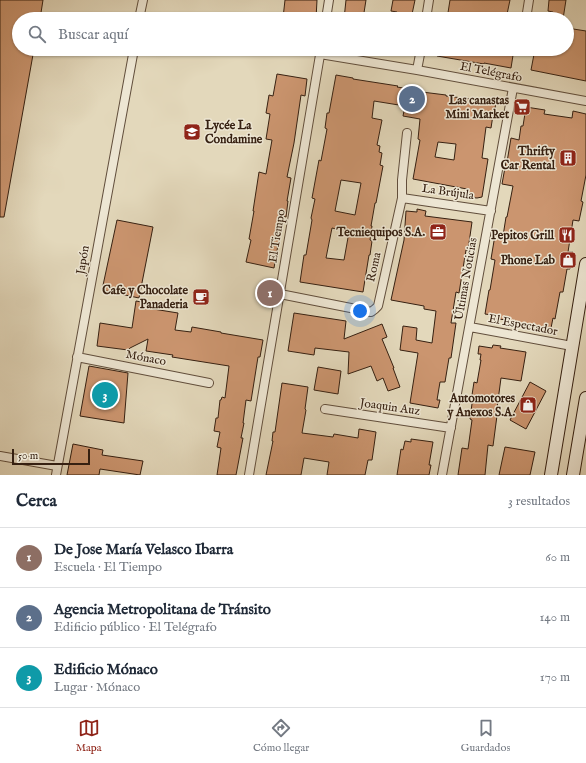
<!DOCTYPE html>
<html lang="es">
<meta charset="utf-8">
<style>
:root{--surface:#fff;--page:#f2f2f3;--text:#1f2937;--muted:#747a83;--line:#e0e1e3;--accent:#8f2418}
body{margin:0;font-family:"IM FELL English",serif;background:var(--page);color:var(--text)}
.scale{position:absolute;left:12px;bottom:10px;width:78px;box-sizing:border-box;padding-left:4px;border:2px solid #362011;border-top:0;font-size:11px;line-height:14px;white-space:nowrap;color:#362011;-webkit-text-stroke:3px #ede6d3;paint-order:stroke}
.you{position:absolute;left:360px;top:311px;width:14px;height:14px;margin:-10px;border:3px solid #fff;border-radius:50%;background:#1a73e8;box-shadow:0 0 0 6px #1a73e833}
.badge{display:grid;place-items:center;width:26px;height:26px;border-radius:50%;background:var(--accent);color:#fff;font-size:13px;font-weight:700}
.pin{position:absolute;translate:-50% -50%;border:2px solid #fff;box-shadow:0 1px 4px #0006}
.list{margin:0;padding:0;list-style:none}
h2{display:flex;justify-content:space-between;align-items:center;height:52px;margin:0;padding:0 16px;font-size:17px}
h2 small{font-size:13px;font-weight:400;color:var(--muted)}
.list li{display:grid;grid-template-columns:26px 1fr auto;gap:12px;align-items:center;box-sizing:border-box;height:60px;padding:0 16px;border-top:1px solid var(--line)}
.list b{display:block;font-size:15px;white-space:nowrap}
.list p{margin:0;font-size:13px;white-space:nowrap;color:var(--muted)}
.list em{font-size:13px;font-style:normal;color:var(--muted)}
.icon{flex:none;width:22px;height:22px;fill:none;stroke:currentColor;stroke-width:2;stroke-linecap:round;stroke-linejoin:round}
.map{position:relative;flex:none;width:586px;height:475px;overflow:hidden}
.search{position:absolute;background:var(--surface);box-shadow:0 1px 3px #0004;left:12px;right:12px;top:12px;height:44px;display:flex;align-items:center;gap:10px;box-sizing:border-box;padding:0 14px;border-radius:22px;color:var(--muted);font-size:15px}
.sheet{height:232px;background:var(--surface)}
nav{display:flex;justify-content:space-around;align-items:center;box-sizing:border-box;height:56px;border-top:1px solid var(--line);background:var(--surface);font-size:11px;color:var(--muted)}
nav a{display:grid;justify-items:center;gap:2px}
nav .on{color:var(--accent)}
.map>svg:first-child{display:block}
</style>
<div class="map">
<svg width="586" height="475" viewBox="0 0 586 475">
<rect width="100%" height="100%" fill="#e3d8bb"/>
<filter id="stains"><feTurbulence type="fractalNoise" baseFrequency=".005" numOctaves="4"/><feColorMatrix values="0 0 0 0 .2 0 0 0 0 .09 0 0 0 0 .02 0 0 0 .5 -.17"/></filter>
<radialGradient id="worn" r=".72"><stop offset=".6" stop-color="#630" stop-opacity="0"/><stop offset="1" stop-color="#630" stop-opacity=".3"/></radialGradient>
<!-- building -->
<path fill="#cb956f" stroke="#362011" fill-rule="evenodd" d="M0,0h43l-3,19h-21v30h15l-30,168h-4z
M285,0h32l-1,19h-28l-5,-1z
M346,0h20l-3,19h-19z
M393,0h22l-4,19h-15l1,-7 -6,-1z
M450,0h60l-4,19h-59z
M549,0h17l-3,19h-11l1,-7 -5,-1z
M567,28l19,3v50l-55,-11 4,-21h32z
M439,49h75l-3,19 -27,-5v1l-47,-8z
M277,74l30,5 -2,17 -4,-1 -7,48 -7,34 4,1 -4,23h1l-2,16 -3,-1 -9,52 -28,-6 5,-22 -2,-1 5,-28h-1l6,-39 7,2 6,-34 -6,-1 4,-25 -4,-1 3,-18 4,1z
M336,75l17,3v1l45,7 -1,1 25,4v1l24,3v1l50,6 -2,13h-1l-2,13 -5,-1 -4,31 6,1 -6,38 -5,1 -11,-1 1,-8 -54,-10 7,-39 -2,-1 2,-20 -17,-3 2,-10 -31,-5 -2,17 10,2 -5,25 3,1 -1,6 3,1 -2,12 3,1 -7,37h-1l-4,23h1l-2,14 2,1 -2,14h-1l-6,37 -63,-10 4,-27h2l6,-35 -1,-2 4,-19 -3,-1 7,-38 2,1 6,-32 -2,-1 2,-15h2zM438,142l18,2 -2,16 -19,-3zM341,180l20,3 -6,32 -20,-4zM332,228l17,4 -5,28 -18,-2z
M526,107l19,3 -1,4 28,4 1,-7 13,3v61l-5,26 2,1 -4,19 -6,-1 -5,32h5l-3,17h-3l-4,23h-3l-5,27 -2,-1 -3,15 -15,-3v-2l-23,-4 1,-3 -21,-3v-3l-7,-1 4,-24h1l5,-30 -4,-1 4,-24 8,1 3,-19h1l6,-31 -11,-2 4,-22h1l4,-24 8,2 2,-14h2z
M417,209l9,2 -1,5 47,6 -4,28h-2l-7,43 -3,-1 -5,31h5l-5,35h-2l-4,24h-5l-3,18h3l-2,8 -28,-5 8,-50 -18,-3 3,-24 14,2 -1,12 16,3 4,-32 -12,-2v-3l-33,-6 13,-60 2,-29 11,1z
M117,220l36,7 -14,71 -37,-8z
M136,301l11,2v5l31,5 -3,17 16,2 1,-5 29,5v1l42,7 -3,17h-2l-7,44 -5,-1 -3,23h1l-3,15h2l-7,37h-19l4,-27 -4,-1 3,-15 -6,-1 2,-13h2l2,-18h1l1,-3 3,1 4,-32 -57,-9 1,-2 -27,-4 2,-12 -18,9 -2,2 -31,-4 3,-23 32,5z
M294,313l52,8 -2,18 38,-15 5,13 -5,2 12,29h-1l7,19 -12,4 -5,-13 -6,3 -6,-15 -23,8 1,-22 -34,-4 -1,7 -26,-4z
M493,345l8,1 -1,2 26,4 -5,29 -20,-3 -4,30h1l-5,38 -5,-1 -3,30h-27l4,-27 6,1 4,-29 -2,-1 3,-23 -1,-1 2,-13 3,1 4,-23h-1l1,-6h-3l1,-8 13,2z
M89,366l39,7 -4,50 -44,-7z
M318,367l23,4 -3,23 -24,-4z
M530,382l16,9 -20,38 -16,-9z
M282,383l26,4 -3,22 1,1 -4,23 31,4 1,-3 24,4 1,-9 17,3 -4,28h-4l-3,15h-38l2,-13 -25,-4 -3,17h-35l7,-34h-1l1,-9h2z
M411,439l22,3 -4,23h2l-2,10h-32l4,-26 2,1 2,-9 6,1z
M73,444l30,6 -1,5 41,6 -3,14 -40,-6 -1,6h-32z
M505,447l30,5 -5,23h-31z"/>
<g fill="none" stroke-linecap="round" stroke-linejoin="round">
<!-- minor casing -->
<g stroke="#614e3c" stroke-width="10">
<path id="minor" d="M139,19l4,-19
M326,19l3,-19
M426,19l3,-19
M526,19l3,-19
M320,54l97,16 169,31
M417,70l4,-21
M402,198l89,13
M280,294l91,18 4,-3 3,-3 24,-108v-18l5,-47
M470,327l102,19
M77,357l132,26
M325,409l126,19
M0,456l57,10
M56,475l78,-426
M249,475l72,-426
M442,475l71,-387"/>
</g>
<!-- secondary casing -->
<g stroke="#362011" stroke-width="14">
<path id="secondary" d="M551,475l35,-211
M573,475l13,-77"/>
</g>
<!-- minor -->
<use href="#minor" stroke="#ede6d3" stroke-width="8"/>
<!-- secondary -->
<use href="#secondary" stroke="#ede6d3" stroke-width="12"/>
</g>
<!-- icons -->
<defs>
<g id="supermarket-square" transform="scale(0.9)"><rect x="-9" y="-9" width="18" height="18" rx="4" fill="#8f2418" stroke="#ede6d3"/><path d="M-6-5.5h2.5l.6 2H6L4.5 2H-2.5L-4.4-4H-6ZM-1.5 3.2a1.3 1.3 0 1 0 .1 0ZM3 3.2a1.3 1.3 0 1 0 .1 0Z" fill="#fff"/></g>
<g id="school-square" transform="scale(0.9)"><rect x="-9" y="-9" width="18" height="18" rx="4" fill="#8f2418" stroke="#ede6d3"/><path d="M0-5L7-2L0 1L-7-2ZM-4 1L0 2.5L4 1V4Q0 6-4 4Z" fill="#fff"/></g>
<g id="building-square" transform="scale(0.9)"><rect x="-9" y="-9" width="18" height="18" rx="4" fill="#8f2418" stroke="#ede6d3"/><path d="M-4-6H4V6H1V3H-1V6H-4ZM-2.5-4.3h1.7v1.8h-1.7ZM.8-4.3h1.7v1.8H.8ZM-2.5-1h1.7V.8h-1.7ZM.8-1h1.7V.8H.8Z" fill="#fff"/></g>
<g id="office-square" transform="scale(0.9)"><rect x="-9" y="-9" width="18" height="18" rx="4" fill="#8f2418" stroke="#ede6d3"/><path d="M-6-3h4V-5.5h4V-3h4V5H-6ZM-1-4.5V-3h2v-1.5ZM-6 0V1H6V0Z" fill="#fff"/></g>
<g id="restaurant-square" transform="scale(0.9)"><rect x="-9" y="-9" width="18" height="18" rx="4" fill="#8f2418" stroke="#ede6d3"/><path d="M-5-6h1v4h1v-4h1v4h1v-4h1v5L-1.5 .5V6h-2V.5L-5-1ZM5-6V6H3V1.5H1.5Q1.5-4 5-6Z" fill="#fff"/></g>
<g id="shop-square" transform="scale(0.9)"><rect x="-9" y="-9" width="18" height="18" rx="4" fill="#8f2418" stroke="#ede6d3"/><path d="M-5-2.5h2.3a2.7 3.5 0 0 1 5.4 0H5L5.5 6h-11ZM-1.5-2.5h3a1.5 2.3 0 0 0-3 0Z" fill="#fff"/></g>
<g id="cafe-square" transform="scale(0.9)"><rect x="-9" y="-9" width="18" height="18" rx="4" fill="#8f2418" stroke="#ede6d3"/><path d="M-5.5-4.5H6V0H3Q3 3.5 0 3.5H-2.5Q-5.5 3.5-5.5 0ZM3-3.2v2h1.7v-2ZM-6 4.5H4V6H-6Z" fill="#fff"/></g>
</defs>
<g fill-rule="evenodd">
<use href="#supermarket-square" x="522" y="107"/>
<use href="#school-square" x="192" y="132"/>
<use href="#building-square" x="568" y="158"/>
<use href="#office-square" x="438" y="232"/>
<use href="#restaurant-square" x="567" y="235"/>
<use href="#shop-square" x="568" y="260"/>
<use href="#cafe-square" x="201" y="297"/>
<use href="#shop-square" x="528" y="405"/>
</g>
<g text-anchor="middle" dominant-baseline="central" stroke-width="3" stroke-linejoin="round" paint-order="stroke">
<!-- street labels -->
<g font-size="12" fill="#362011" stroke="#ede6d3">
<text transform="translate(491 72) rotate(11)">El Telégrafo</text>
<text transform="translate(448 192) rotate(8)">La Brújula</text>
<text transform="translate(277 236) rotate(-81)">El Tiempo</text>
<text transform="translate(83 260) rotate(-80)">Japón</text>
<text transform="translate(374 267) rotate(-77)">Roma</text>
<text transform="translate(466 279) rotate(-80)">Últimas Noticias</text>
<text transform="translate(523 325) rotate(11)">El Espectador</text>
<text transform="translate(146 358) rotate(11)">Mónaco</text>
<text transform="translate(390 407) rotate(8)">Joaquin Auz</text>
</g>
<!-- poi labels -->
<g font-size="12" font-weight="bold" fill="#362011" stroke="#ede6d3" text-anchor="end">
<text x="509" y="100">Las canastas<tspan x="509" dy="14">Mini Market</tspan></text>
<text x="205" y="125" text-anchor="start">Lycée La<tspan x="205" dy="14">Condamine</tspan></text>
<text x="555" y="151">Thrifty<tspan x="555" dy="14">Car Rental</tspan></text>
<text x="425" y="232">Tecniequipos S.A.</text>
<text x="554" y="235">Pepitos Grill</text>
<text x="555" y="260">Phone Lab</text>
<text x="188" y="290">Cafe y Chocolate<tspan x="188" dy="14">Panaderia</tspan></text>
<text x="515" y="398">Automotores<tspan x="515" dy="14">y Anexos S.A.</tspan></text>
</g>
</g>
<rect width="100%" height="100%" filter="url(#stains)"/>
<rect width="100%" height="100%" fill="url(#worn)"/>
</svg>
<div class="scale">50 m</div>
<div class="you"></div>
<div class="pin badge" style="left:270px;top:293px;background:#8d6e63">1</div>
<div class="pin badge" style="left:412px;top:99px;background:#5c6f8a">2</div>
<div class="pin badge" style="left:105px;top:395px;background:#0f9aa8">3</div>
<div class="search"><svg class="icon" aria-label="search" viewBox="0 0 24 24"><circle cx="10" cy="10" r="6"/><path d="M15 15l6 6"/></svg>Buscar aquí</div>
</div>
<section class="sheet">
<h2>Cerca<small>3 resultados</small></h2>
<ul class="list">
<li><span class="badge" style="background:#8d6e63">1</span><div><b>De Jose María Velasco Ibarra</b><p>Escuela · El Tiempo</p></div><em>60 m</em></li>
<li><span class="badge" style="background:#5c6f8a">2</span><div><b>Agencia Metropolitana de Tránsito</b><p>Edificio público · El Telégrafo</p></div><em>140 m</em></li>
<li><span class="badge" style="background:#0f9aa8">3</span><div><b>Edificio Mónaco</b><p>Lugar · Mónaco</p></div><em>170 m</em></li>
</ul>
</section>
<nav>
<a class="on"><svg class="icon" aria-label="map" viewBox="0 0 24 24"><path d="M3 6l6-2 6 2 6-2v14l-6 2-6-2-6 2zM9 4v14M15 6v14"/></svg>Mapa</a>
<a><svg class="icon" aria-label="directions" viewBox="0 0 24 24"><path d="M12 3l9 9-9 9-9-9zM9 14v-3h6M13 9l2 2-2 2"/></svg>Cómo llegar</a>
<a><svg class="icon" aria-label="saved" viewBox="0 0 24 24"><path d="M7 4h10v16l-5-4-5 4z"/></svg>Guardados</a>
</nav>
